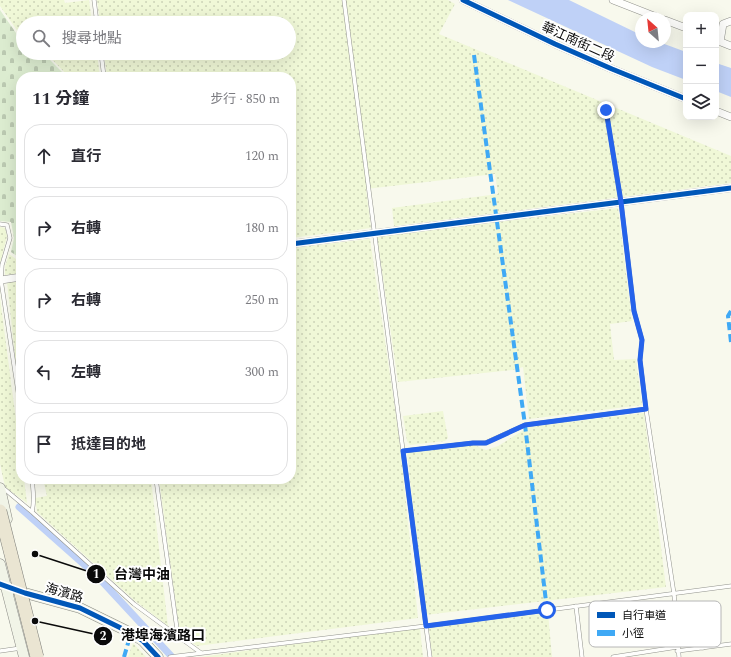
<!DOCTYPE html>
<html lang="zh-TW">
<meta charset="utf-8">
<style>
:root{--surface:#fff;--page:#f7f7f7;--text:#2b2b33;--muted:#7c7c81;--line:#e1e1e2}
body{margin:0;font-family:Spectral,"Noto Sans TC",serif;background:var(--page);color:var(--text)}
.controls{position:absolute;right:12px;top:12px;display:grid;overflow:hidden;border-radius:8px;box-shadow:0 4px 16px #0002}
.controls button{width:36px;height:36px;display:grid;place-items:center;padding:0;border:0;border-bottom:1px solid var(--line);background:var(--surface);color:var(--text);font:20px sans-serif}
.compass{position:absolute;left:635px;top:12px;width:36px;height:36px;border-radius:50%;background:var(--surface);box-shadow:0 4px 16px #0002;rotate:333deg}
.stop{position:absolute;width:12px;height:12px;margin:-9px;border:3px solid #2563eb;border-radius:50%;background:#fff}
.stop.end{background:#2563eb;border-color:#fff;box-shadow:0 1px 4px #0008}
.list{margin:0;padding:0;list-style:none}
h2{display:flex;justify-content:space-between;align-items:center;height:52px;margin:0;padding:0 16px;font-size:17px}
h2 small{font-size:13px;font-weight:400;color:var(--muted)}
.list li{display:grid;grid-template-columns:26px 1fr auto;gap:12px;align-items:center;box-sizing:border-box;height:64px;margin:0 8px 8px;padding:0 8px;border:1px solid var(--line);border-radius:16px}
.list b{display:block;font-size:15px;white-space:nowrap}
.list em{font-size:13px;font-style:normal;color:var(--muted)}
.icon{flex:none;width:22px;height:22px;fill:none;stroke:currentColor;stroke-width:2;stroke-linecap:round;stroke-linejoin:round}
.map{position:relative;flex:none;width:731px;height:657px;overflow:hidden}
.search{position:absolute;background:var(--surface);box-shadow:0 4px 16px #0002;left:16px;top:16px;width:280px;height:44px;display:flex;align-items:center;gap:10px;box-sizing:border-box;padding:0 14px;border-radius:22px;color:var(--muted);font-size:15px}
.panel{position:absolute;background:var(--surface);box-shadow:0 4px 16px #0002;left:16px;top:72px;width:280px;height:412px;border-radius:16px}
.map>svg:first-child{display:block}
</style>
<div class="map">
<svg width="731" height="657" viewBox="0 0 731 657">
<defs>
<pattern id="farmland-dots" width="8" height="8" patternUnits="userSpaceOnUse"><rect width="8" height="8" fill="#f0f8d7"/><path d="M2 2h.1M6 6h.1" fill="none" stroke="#ccd3b7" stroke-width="1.8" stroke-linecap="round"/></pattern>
<pattern id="cemetery-stones" width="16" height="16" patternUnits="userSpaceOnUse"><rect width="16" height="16" fill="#dcecd0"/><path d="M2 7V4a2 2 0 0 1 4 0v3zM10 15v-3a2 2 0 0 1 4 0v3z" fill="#bbc9b1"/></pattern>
</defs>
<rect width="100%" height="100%" fill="#f8f9ed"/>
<!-- farmland -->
<path fill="url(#farmland-dots)" d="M0,0h64l1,3 24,-3 3,23h-69v16l-23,-33z
M97,0h351l7,4 -16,30 292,122v27l-337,43 -2,-18 106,-14 -3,-20 -129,15 5,39 -80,10v-161h-184l-3,-24h185v-30h-189z
M46,53h51l3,24h-31z
M618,208l14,113 -22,3 4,36 22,-1 6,46 -113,14 -6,-52 -11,3 -114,12 -21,-146z
M0,227l5,1 2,8 -7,28z
M370,239l29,197 19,182 -221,28 -17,-11 -21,-156h132v-231z
M9,254l7,5 5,-1v15l-16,2v-8z
M21,281v130l-14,-129z
M0,298l21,160v21h3l3,24 -22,-16 -5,-23z
M443,411l5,27 -3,3 -35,4 -3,-4 -4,-25z
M644,413l22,174 -241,28 -18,-163 65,-8 14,6 12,-4 31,-19z
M43,479h108l17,147 -34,-26 -97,-88 -2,-14 12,-2z
M548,613l4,44h-120l-3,-29z
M420,628l3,29h-222l108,-15z
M133,643l13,14h-18z"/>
<!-- cemetery -->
<path fill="url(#cemetery-stones)" d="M0,10l23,33v10h20l24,24h-46v179h-4l-6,-4 3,-14 -3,-16 -11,-1z"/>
<!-- water -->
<path fill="#bfd1f7" d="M508,0h61l72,35v7h18l27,10v28l-34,-13z
M716,63l15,5v29l-15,-6z"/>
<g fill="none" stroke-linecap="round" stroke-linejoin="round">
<!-- canal -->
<path stroke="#bfd1f7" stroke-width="7" d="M19,507l79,70 74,80"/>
<!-- lane casing -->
<g stroke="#91928c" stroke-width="4.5">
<path id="lane" d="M94,0l3,23
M344,0l86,657
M101,53l3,24
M606,110l15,92 13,109 8,29 -2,20 6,49 28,185 5,63
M0,224l7,1 3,13 -8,27 -1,15 20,131
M403,451l70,-8h12l40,-18 121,-16
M156,479l22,157
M2,487l30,25 102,92 67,49
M32,512c3,-12 1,-22 0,-33
M625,600l3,34
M576,606l6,51
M701,625l2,23
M0,651l21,-3
M677,651l54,-7
M170,657l256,-31 305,-40
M613,657l64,-10"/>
</g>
<!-- street casing -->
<g stroke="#91928c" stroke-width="8">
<path id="street" d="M463,0l92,44 57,25 74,30
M613,0l46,18
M665,20l21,8
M716,40l15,6
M720,42l3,-18 8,-3
M716,111l15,6
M291,244l440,-56
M1,280l20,-3"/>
</g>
<!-- secondary casing -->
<g stroke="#888883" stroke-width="11">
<path id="secondary" d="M0,488l7,31
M0,564l24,93
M0,584l25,9 55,15 51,25 12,8 15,16"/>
</g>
<!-- lane -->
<use href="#lane" stroke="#fefefc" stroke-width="3.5"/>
<!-- street -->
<use href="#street" stroke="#fefefc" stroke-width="7"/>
<!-- secondary -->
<use href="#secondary" stroke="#f1f4e7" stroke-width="10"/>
<!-- highway-bridge casing -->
<g stroke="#7e7f7a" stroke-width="14" stroke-linecap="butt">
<path id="highway-bridge" d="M0,511l37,146"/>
</g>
<!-- highway-bridge -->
<use href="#highway-bridge" stroke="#eae5d2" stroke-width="13"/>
<!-- quiet -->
<path stroke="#3fa9f5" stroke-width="4" stroke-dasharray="8 4" stroke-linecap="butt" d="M474,55l51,370 22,185
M731,311l-3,5 3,26
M124,657l7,-24"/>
<!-- cycleway casing -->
<g stroke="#fff" stroke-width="8">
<path id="cycleway" d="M463,0l92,44 57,25 74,30
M291,244l440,-56
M0,584l25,9 55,15 51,25 12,8 15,16"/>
</g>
<!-- cycleway -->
<use href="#cycleway" stroke="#0057b8" stroke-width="5"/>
</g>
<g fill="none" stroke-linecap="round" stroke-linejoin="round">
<!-- route -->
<path stroke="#2563eb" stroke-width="5" d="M547,610l-121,16 -23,-175 70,-8h13l39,-18 121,-16 -6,-49 2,-20 -8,-29 -13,-109 -15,-92"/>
</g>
<g text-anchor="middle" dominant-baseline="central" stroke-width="4" stroke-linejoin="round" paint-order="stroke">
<!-- street labels -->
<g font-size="13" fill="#0a0a0a" stroke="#fff">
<text transform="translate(578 42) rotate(24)">華江南街二段</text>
<text transform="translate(64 593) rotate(16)">海濱路</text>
</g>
</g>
<!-- legend -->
<rect x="589" y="601" width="132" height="46" rx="6" fill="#fff" stroke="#b6b6b6" stroke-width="1"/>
<rect x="597" y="612" width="18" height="6" fill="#0057b8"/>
<rect x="597" y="630" width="18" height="6" fill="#3fa9f5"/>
<g font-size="11" fill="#0a0a0a">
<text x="622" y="619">自行車道</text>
<text x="622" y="637">小徑</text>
</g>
<!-- callouts -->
<path fill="none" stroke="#0a0a0a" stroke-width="1.5" d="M35 554L96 574M35 621L103 636"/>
<g fill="#0a0a0a" stroke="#fff" stroke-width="1.5">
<circle cx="35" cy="554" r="4"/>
<circle cx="35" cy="621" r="4"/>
<circle cx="96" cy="574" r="10"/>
<circle cx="103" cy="636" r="10"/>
</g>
<g font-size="12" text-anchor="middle" font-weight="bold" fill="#fff">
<text x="96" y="578">1</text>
<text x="103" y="640">2</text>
</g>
<g font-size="14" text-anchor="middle" font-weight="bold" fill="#0a0a0a" stroke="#fff" stroke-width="4" stroke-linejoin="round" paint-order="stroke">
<text x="142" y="579">台灣中油</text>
<text x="163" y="640">港埠海濱路口</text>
</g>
</svg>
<div class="controls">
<button>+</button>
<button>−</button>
<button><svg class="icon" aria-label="layers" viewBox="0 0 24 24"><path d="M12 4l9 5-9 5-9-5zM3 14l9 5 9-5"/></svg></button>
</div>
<svg class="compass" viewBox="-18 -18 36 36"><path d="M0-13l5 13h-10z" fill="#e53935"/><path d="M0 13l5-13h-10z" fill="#7c7c81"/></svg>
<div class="stop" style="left:547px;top:610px"></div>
<div class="stop end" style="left:606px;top:110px"></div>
<div class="search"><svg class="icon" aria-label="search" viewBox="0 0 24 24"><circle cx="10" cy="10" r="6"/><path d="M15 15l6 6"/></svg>搜尋地點</div>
<section class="panel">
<h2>11 分鐘<small>步行 · 850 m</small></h2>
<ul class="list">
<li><svg class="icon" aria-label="ahead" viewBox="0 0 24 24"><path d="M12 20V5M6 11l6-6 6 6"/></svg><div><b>直行</b></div><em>120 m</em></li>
<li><svg class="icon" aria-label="right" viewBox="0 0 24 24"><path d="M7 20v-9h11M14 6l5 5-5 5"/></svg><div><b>右轉</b></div><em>180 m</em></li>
<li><svg class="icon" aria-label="right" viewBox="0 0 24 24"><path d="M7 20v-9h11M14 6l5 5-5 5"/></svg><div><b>右轉</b></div><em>250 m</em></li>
<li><svg class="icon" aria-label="left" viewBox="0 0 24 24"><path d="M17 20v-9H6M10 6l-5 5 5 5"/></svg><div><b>左轉</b></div><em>300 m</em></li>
<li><svg class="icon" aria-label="arrive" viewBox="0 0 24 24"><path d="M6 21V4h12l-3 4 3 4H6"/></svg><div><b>抵達目的地</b></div></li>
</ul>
</section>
</div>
